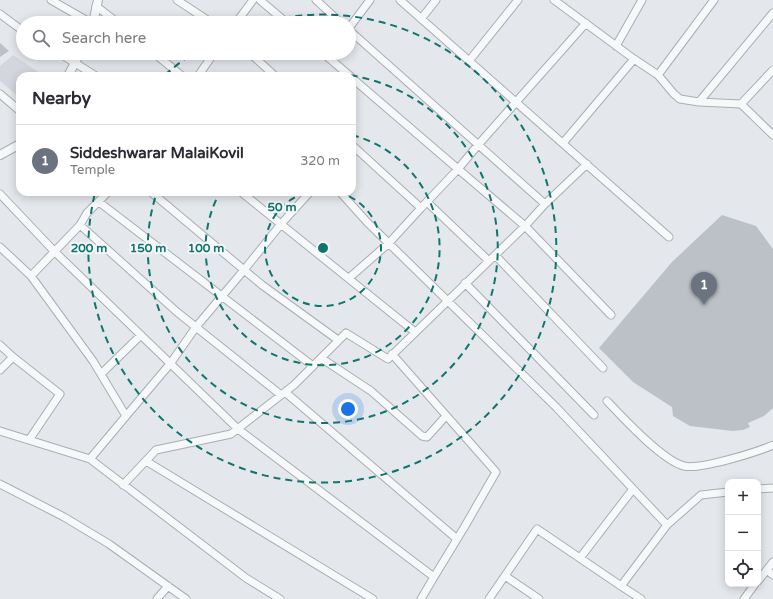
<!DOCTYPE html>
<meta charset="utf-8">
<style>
:root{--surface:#fff;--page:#f7f7f7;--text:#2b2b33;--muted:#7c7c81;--line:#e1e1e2;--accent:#c55562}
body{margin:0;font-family:"Varela Round",sans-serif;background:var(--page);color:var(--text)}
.controls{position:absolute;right:12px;bottom:12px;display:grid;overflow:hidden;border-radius:8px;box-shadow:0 2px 10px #0003}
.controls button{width:36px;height:36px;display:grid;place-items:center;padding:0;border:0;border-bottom:1px solid var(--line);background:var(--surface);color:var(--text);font:20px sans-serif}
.you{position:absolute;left:348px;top:409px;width:14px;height:14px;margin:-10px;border:3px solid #fff;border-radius:50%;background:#1a73e8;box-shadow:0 0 0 6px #1a73e833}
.badge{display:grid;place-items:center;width:26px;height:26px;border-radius:50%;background:var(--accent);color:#fff;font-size:13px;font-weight:700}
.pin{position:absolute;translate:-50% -33px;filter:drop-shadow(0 1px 2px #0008)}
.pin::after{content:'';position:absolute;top:21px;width:14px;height:12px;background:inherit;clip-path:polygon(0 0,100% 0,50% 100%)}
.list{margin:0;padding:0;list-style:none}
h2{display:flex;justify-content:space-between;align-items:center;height:52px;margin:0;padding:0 16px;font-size:17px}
h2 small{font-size:13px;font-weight:400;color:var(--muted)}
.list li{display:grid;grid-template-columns:26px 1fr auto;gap:12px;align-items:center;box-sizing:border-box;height:72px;padding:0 16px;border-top:1px solid var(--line)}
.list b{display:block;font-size:15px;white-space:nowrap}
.list p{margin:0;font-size:13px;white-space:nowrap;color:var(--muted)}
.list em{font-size:13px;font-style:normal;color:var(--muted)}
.icon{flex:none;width:22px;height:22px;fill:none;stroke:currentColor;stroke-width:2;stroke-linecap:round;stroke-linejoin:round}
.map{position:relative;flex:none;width:773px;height:599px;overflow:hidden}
.search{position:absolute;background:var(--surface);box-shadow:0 2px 10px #0003;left:16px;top:16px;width:340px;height:44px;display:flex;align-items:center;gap:10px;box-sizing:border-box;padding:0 14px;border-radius:22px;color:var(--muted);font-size:15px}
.panel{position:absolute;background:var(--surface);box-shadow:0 2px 10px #0003;left:16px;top:72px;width:340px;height:124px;border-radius:12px}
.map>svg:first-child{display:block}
</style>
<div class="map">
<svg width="773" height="599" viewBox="0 0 773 599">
<rect width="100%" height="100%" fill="#e4e7eb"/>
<!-- built -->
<path fill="#d3d6dd" d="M13,55l31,21h-24v22l-20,-17v-15z"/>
<!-- building -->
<path fill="#bcc0c7" d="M0,43l9,8 -9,6z
M722,215l34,11 17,23v159l-9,8 -16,7 2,4 -7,3 -10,1 -43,-5 -17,-10 -1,-9 -39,-25 -34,-34 73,-86z"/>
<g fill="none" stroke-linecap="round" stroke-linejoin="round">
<!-- minor casing -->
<g stroke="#a9aeb5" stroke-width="9">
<path id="minor" d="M51,0l40,23
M177,0l35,23
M260,0l27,23
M316,0l25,23
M400,0l269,237
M554,0l80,59 24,16 16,19 6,5 19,3
M96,6l22,17
M773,13l-74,89 42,2 32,31
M0,14l23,17
M421,19l15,-19
M236,23l17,-23
M349,28l21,-28
M349,30l196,174 -20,22 86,89
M616,46l26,-46
M59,53l37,23
M154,53l28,23
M250,53l25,23
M323,53l27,23
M469,61l49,-61
M658,75l56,-75
M198,76l16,-23
M352,78l106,91 -37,39
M0,94l20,17
M741,104l32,-34
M563,143l71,-84
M151,192l111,93 76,55
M241,192l174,140
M340,192l27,30 189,185 111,118 -46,61 20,13
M0,194l54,57 184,178 196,148 31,-51 31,-54 -104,-118
M99,202l214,164
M427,202l62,59
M545,204l42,-40
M80,225l97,87 104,83
M0,247l31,29 62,85 33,55 -36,43 156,119 34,21
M495,255l108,113
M31,276l49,-51 7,-12 21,-21
M349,278l40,-35 32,-35 -69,-63
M465,283l129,132
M0,345l13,12 -13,13
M13,357l47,37 -31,46
M321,358l50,33 51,45 5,1 19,-21
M101,374l40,-39
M285,392l172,147
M607,401c16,17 56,60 77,65 16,4 73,-14 89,-21
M126,416l44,-52 26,-37 48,-57 37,-46 29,-32
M0,431l90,28
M146,461l227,138
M0,484l64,33 45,27 77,55
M123,485l33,-35 75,-16 63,-49 52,-52 42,26 137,-133 -67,-57 20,-24 108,-122
M758,489l15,-1
M667,525l34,-30 27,-3
M580,558l53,-69
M767,570l6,5
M505,576l34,23
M758,581l15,-19
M157,599l11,-13
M421,599l13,-22
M489,599l48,-70 84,57
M744,599l11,-15"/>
</g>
<!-- tertiary casing -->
<g stroke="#a9aeb5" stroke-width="10">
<path id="tertiary" d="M93,23l5,-23
M68,76l12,-23
M0,155l20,-11"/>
</g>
<!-- minor -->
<use href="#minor" stroke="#f7f8f9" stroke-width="7"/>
<!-- tertiary -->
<use href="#tertiary" stroke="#f7f8f9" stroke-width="8"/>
</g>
<!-- distance rings -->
<g fill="none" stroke="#0f766e" stroke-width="2" stroke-dasharray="7 5">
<path d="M338 192A58 58 0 1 1 308 192"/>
<path d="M352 135A117 117 0 1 1 220 192"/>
<path d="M291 76A175 175 0 1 1 157 192"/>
<path d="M165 75A234 234 0 0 1 192 54M260 23A234 234 0 1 1 95 193"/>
</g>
<circle cx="323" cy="248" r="6" fill="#0f766e" stroke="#f4f6f8" stroke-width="2"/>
<g font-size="12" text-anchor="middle" font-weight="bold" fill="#0f766e" stroke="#f4f6f8" stroke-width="4" stroke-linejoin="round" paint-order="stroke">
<text x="282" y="211">50 m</text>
<text x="89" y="252">200 m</text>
<text x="148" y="252">150 m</text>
<text x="206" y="252">100 m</text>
</g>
</svg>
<div class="controls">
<button>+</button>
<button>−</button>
<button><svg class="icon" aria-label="locate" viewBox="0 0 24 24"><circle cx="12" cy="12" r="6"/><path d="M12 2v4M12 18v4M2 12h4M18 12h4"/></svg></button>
</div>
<div class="you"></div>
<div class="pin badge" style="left:704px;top:305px;background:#6b7280">1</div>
<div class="search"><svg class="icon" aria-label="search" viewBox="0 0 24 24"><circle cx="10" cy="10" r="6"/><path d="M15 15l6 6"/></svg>Search here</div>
<section class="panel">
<h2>Nearby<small></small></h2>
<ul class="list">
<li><span class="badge" style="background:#6b7280">1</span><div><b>Siddeshwarar MalaiKovil</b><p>Temple</p></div><em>320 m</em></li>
</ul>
</section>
</div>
